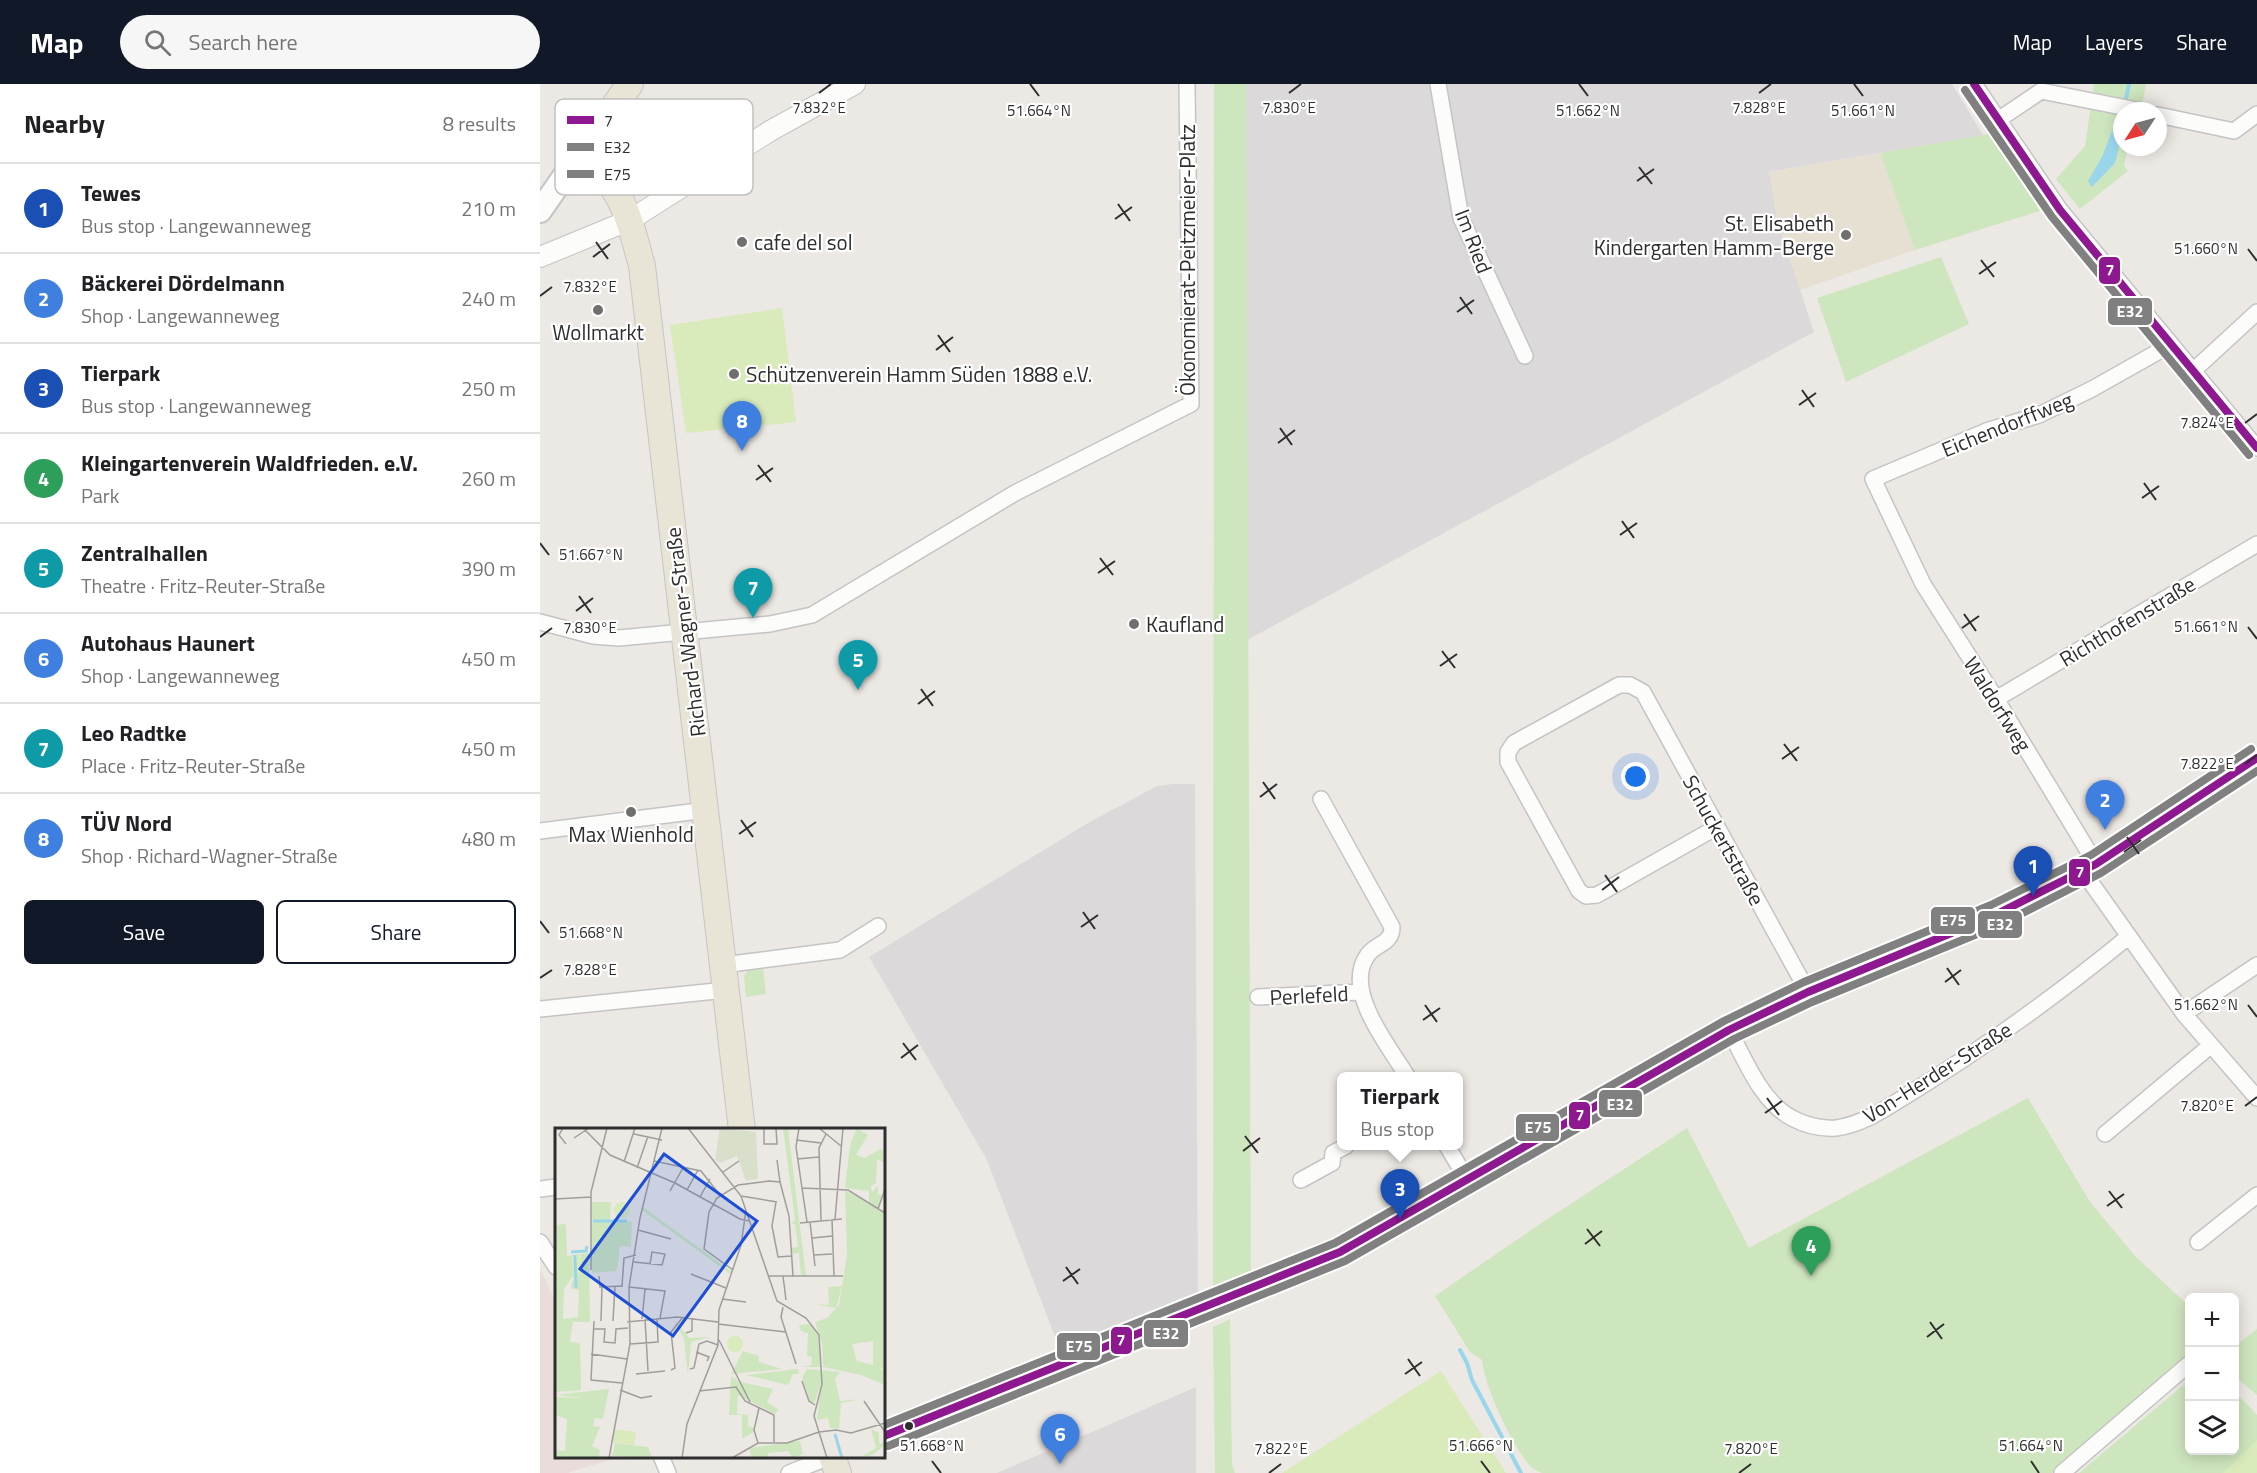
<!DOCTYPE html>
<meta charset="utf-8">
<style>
:root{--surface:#fff;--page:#f6f6f6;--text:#202124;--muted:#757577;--line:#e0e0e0;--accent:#111827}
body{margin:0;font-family:"Titillium Web",sans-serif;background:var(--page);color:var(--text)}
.controls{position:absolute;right:18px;bottom:18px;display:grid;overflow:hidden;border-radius:9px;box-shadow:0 3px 15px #0003}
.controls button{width:54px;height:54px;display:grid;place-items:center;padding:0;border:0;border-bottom:2px solid var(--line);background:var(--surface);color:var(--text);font:30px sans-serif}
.compass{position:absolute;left:1573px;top:18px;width:54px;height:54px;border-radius:50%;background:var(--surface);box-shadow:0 3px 15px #0003;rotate:234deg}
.you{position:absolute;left:1096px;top:693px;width:21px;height:21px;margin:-15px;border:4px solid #fff;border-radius:50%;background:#1a73e8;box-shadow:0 0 0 9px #1a73e833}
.badge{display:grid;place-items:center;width:39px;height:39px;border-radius:50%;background:var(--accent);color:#fff;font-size:20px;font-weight:700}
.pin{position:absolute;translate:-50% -50px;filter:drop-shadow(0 2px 3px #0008)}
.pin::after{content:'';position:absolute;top:32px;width:21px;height:18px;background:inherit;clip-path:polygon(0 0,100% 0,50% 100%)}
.popup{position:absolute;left:797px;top:988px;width:126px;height:78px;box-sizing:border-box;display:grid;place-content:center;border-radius:9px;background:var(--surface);filter:drop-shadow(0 2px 4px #0005);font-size:20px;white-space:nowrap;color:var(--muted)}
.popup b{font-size:22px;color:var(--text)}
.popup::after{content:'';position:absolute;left:50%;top:100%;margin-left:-12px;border:12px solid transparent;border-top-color:var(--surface)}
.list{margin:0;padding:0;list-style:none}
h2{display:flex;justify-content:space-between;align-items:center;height:78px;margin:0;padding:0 24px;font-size:26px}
h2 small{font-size:20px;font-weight:400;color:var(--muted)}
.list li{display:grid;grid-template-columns:39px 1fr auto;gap:18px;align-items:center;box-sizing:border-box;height:90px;padding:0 24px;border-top:2px solid var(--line)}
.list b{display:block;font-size:22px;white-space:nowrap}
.list p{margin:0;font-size:20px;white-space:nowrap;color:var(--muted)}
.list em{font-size:20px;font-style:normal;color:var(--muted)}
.actions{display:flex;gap:12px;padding:18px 24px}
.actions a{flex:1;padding:14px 0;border:2px solid var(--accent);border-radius:9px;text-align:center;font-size:21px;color:var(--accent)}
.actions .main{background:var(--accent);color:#fff}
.icon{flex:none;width:33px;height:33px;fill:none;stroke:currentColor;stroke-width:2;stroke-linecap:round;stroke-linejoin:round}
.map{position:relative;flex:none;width:1717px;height:1389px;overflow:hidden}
header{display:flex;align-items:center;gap:36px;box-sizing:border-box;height:84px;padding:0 30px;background:var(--accent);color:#fff}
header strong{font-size:28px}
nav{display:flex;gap:33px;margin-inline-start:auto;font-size:21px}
.search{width:420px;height:54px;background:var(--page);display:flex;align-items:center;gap:15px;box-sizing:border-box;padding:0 21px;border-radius:33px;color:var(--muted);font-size:22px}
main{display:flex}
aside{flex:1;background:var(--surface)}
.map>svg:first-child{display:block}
</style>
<header>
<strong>Map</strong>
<div class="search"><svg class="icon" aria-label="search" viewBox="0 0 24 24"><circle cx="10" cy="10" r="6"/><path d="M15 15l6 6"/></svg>Search here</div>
<nav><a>Map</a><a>Layers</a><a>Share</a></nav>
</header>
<main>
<aside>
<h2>Nearby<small>8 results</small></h2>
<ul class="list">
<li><span class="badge" style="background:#1a4fb4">1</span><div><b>Tewes</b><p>Bus stop · Langewanneweg</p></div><em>210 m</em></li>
<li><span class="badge" style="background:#3f7fe0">2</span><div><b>Bäckerei Dördelmann</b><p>Shop · Langewanneweg</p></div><em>240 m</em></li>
<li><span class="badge" style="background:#1a4fb4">3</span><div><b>Tierpark</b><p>Bus stop · Langewanneweg</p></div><em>250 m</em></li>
<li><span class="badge" style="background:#2e9e5b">4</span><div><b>Kleingartenverein Waldfrieden. e.V.</b><p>Park</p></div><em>260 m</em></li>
<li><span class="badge" style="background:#0f9aa8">5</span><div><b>Zentralhallen</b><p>Theatre · Fritz-Reuter-Straße</p></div><em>390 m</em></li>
<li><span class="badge" style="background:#3f7fe0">6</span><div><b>Autohaus Haunert</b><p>Shop · Langewanneweg</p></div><em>450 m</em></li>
<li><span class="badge" style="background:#0f9aa8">7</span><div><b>Leo Radtke</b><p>Place · Fritz-Reuter-Straße</p></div><em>450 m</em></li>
<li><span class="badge" style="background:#3f7fe0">8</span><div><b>TÜV Nord</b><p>Shop · Richard-Wagner-Straße</p></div><em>480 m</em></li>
</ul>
<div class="actions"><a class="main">Save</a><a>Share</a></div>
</aside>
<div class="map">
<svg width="1717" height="1389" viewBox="0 0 1717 1389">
<rect width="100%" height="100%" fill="#ece8e4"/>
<!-- industrial -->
<path fill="#dcd9db" d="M706,0h706l31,51 -213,37 7,47 37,113 -567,308z
M633,700h22l3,520 -137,48 -75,-194 -117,-201 219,-134 69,-37z
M656,1303v86h-199z"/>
<!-- education -->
<path fill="#e6e0d3" d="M1340,69l35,97 -115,40 -23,-71 -8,-47z"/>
<!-- medical -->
<path fill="#e9dcdb" d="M0,1185l16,33v154l63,1 -52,16h-27z"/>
<!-- green -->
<path fill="#cee6be" d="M674,0h32l5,1200 -38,15z
M1554,0h52l-5,27h-19v36h6l-4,18 4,6 -48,38 -24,-30 29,-33z
M1448,50l55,76 -128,40 -35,-97z
M1401,173l28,67 -123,58 -29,-84z
M223,883l3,27 -20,3 -2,-21 4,-6z
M1488,1014l62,104 45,54 54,50v57l-137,110h-510c-4,-2 -9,-4 -12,-7 -18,-21 -46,-80 -48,-106l-12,-8 -35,-56 105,-72 147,-96 62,120z
M690,1235l2,145 3,9h-20l-2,-146z
M1717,1245v66l-23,-19 1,-30z
M1649,1300l1,66h44l1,-58 22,23v58h-178l102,-86z"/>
<!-- pitch -->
<path fill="#d9eabb" d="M242,224l14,114 -110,11 -16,-108z
M901,1287l65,102h-224z
M1717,1356v33h-34z"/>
<!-- water -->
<path fill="#99d6ec" d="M1572,47l10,3 -7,29 -23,24 -4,-6 14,-24z"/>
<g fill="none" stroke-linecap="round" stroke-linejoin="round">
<!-- stream -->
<path stroke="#99d6ec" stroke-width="4" d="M1585,18l4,-17
M1577,48l5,-18
M920,1266l7,13 5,17 49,93"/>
<!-- minor casing -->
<g stroke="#c5c4c5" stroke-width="18">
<path id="minor" d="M898,0l23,134 64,138
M1434,0l86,126 197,238
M1618,31l76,16 23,-17
M1458,36l43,-29 101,20
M1653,287l64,-59
M0,538l53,14 26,2 151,-14 42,-9 203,-122 176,-89 -4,-320
M1456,615l261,-155
M781,715l71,128c0,18 -17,16 -25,29 -24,35 22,90 40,120
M1177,743l-120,68 -11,1 -7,-5 -71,-129v-10l6,-9 105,-58h11l13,7 165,300
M0,747l166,-21
M1556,780l-100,-165 -73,-115 -50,-105 116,-49 50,-15 53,-26 78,-44
M1542,786l102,144 73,84
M183,881l117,-15 38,-24
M718,913l102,-5
M0,925l186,-19
M1644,930l73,-49
M1189,946c16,29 32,72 63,88 13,7 29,11 44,10 30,-4 56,-24 81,-39 74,-46 144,-97 211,-152
M1565,1050l105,-88
M907,1062l21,35
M761,1096l31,-17 1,-10 13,-7
M0,1105l16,-2
M0,1158l16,25
M1658,1158l59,-47
M121,1372l7,17
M249,1389l43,-17
M1522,1389l128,-110"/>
</g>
<!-- tertiary casing -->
<g stroke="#c5c4c5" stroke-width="22">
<path id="tertiary" d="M0,173l90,-37 140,-89 85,-47
M344,1352l456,-184 389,-222 79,-38 187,-77 101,-51 161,-106"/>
</g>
<!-- secondary casing -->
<g stroke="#c5c4c5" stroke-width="26">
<path id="secondary" d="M0,127l41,-59"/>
</g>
<!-- primary casing -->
<g stroke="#c6c5c4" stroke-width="28">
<path id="primary" d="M90,0l-49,68c43,40 46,59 61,114l100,864
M292,1372l6,17"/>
</g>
<!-- minor -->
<use href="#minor" stroke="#fcfcfb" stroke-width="15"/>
<!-- tertiary -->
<use href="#tertiary" stroke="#fcfcfb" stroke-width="20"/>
<!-- secondary -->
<use href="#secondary" stroke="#fcfcfb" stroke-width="22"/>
<!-- primary -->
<use href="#primary" stroke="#e8e4d6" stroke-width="26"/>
<!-- bus-1 casing -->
<g stroke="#fff" stroke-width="12">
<path id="bus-1" d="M1434,0l86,126 197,238
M344,1352l456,-184 389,-222 79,-38 187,-77 101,-51 161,-106"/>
</g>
<!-- bus-2 casing -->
<g stroke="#fff" stroke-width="12">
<path id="bus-2" d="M1425,6l87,127 197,238
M348,1362l457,-185 389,-222 78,-37 187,-77 102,-52 156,-102"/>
</g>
<!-- bus-3 casing -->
<g stroke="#fff" stroke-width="12">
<path id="bus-3" d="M344,1341l451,-182 389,-222 80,-39 187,-77 100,-50 160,-106"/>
</g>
<!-- bus-1 -->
<use href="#bus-1" stroke="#8d188f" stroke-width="8"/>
<!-- bus-2 -->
<use href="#bus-2" stroke="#808080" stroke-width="8"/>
<!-- bus-3 -->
<use href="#bus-3" stroke="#808080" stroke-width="8"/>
</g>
<!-- ticks -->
<path fill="none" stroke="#2e2e2e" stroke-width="2" d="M490,0l9,12M1039,0l9,12M1314,0l9,12M279,9l12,-9M749,9l12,-9M1219,9l12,-9M1099,83l13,17M1097,97l17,-12M578,120l12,17M575,135l17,-12M56,158l12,17M1708,165l9,12M53,173l17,-13M1441,176l13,17M1439,190l17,-12M0,212l12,-9M920,213l12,17M917,228l17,-12M398,251l12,17M396,266l17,-13M1262,306l12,17M1259,321l17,-12M1705,339l12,-9M740,344l12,17M738,359l17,-13M218,381l13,17M216,396l17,-12M1604,399l12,17M1602,414l17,-12M1082,437l12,17M1080,451l17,-12M0,459l9,12M560,474l13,17M558,489l17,-12M39,512l12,17M36,527l17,-13M1424,530l12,17M1708,543l9,12M1422,544l17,-12M0,553l12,-9M902,567l13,17M900,582l17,-12M381,605l12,17M378,620l17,-13M1244,660l13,17M1242,675l17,-12M1705,680l12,-9M723,698l12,17M720,713l17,-13M201,736l12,17M199,750l17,-12M1587,753l12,17M1584,768l17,-12M1065,791l12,17M1062,806l17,-13M543,828l12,17M0,837l9,12M541,843l17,-12M1407,884l12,17M0,894l12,-8M1405,898l16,-12M885,921l12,17M1708,921l9,12M883,936l17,-12M363,959l13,17M361,974l17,-13M1227,1014l12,17M1705,1022l12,-9M1225,1029l17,-12M705,1052l13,17M703,1067l17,-13M1569,1107l13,17M1567,1122l17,-12M1047,1145l13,17M1045,1160l17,-13M526,1183l12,17M523,1197l17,-12M1390,1238l12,17M1387,1253l17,-13M868,1275l12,17M865,1290l17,-12M392,1377l9,12M941,1377l9,12M1491,1377l8,12M729,1389l12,-9M1199,1389l12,-9"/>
<!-- markers -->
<g fill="#706f6e" stroke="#fff" stroke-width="2">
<circle cx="1306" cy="151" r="6"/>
<circle cx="202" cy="158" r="6"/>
<circle cx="58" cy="226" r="6"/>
<circle cx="194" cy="290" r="6"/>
<circle cx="594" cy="540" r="6"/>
<circle cx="91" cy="728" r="6"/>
</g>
<circle fill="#2e2e2e" stroke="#fff" stroke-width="2" cx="369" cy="1342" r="5"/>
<g text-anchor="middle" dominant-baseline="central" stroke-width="4.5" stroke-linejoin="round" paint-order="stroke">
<!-- poi labels -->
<g font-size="21" fill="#2e2e2e" stroke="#fff" text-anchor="start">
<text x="1294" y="139" text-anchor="end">St. Elisabeth<tspan x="1294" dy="24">Kindergarten Hamm-Berge</tspan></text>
<text x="214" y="158">cafe del sol</text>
<text x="58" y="248" text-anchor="middle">Wollmarkt</text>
<text x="206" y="290">Schützenverein Hamm Süden 1888 e.V.</text>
<text x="606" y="540">Kaufland</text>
<text x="91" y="750" text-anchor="middle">Max Wienhold</text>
</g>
<!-- street labels -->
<g font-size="21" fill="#2e2e2e" stroke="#fff">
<text transform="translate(934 157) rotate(69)">Im Ried</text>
<text transform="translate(647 176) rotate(-90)">Ökonomierat-Peitzmeier-Platz</text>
<text transform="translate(1467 340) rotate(-22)">Eichendorffweg</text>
<text transform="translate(1587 537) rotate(-31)">Richthofenstraße</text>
<text transform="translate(145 548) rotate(-97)">Richard-Wagner-Straße</text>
<text transform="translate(1458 620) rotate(58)">Waldorfweg</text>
<text transform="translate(1184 756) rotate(61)">Schuckertstraße</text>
<text transform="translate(769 911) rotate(-3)">Perlefeld</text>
<text transform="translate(1397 988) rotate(-32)">Von-Herder-Straße</text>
</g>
</g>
<!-- overview -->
<g transform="translate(15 1044)">
<rect width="330" height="330" fill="#ece8e4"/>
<path d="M228,0h5l18,148h-5l-2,-23 -7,1 -1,-6 7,-1 -3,-23h-4l4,-4zM302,0l11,7 -12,20 9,3 15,-9 5,2v12l-8,-4 -1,24 -5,3 1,6 6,-6v8l4,1 -4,14 -9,-5v-13l-24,-3 5,-43zM290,62l40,23 -1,156 -7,-3 8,5v14l-24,-10 -38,-8 -1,-24 -7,-21 12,-4 12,-13 8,-50zM318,213v24l-16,-4 -5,-17zM36,74h20l-1,18 22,2 -1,25 -11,-1 -3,25 -25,2zM88,79l88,64 -1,3 -88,-64zM11,96l1,32 22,-3 1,69h-17l-3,20 10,1 1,47 -26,2v-167zM33,143l-13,5 -4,8 1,5 7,1 -1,27 -15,2 1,-30 8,-12zM287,158l-6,22 -22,-4 15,1 -1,-18zM118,190l16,20 22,-1 -20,5 -3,33 -4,-36zM256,196l7,11 3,32h-19l9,-2 1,-8 -5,-1 1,-23 -7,-2 -2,-6zM188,223l16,5v6l23,7 -51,5zM243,241l1,5h-6l-5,11 -42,-10zM252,241l33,3 -5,7 5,22 21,-2 -20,4 -2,26 -9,-1 -2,-10 -11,2 4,-38 -6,20 -4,1 -9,-25zM176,248l9,6 33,7 -6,13 12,8 -4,4 -37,-19 -1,19 11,1v11l6,2v4l-12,7v-24h-13zM54,261l-6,30 -8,-1 -2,8 7,1 -8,19 8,4 -1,8h-32v-5l-1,5h-11v-8l10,1 2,-32 -12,-4v-18l27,1 -27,-3zM316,301l8,4v8l2,3 4,-3v4l-13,10 -13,3 17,-10zM245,313l3,13 -10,4 -5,-7 -20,2v5h-16l-3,-10zM60,315l33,4 4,11 -40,-2z" fill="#cee6be" fill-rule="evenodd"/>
<path d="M165,0l36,4 2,47 -12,2 -9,-25 -16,7 -6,-3z" fill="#d8e0cc"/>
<path d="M59 82a8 8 0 1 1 16 0a8 8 0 1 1-16 0ZM26,126l2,17 -9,4 -3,-19zM172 216a8 8 0 1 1 16 0a8 8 0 1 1-16 0ZM59,301l22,3 -2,13 -22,-3z" fill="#d9eabb"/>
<path fill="none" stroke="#99d6ec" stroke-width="3" d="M38,93h34M16,124l15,-1 1,-5M20,127l1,33M280,306l7,24"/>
<path fill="none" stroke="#a09e9b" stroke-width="1.5" d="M8,0l-4,7 7,9M28,0l27,27 65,28 65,36 10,2M133,0l53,68 36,105 29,17 13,17 3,49 -8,32 13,42M209,0v16h13l-1,-16M244,0l-3,19 11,75M264,0l22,18M79,6l28,6M19,10l15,-10M241,12l25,3M242,31l22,-2M222,32l3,22M99,33l47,10 19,24M69,34l11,-34M82,40l11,-32M168,44l16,-11M247,60l46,2 37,23M132,62l11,-20M115,63l14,-25M186,68l36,6M145,69l10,-18M0,71l36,-2M221,74l-4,24 6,31 13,-1M323,81l7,-20M277,91l2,57M280,91l8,-91M266,92l-2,-72 7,-14M255,94l5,44M245,95l42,-4M83,102l33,9M257,110l20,-2M259,127l18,-1M79,134l28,3 3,-11 -13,-2 -2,12M36,142v-78l16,-64M178,142l-29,-21 5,-37 8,-14 21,-13 31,-4 11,1 9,34 4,60M136,146l35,14M44,148l1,11 23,-1M213,148h75M228,148l3,24M67,158l2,-28 12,-3M74,159l36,4 -5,27M167,171l24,3M228,179l-2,10 15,47M87,191l3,-30M90,191l3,52M39,193l-3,59 31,3M46,193l1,-34M58,193l2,-35M72,194l50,-5 41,5M163,196l68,8M38,201h12l-1,13 11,1 1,-14 12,-1M131,205l6,-2v-13M164,212l31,62M75,216l28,-2 -1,-24M141,224l13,5 -2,4M36,226l36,5M135,241l4,-1 5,-24 8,-3 11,4M116,242l4,-2 -4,-36 12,-15M81,246l29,-3M247,253l7,20 6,4M65,262l21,8 11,-2M144,263l37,-4 9,14 29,14v27M309,273l21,31M264,304l17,-2 15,3 34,-10M203,315l-4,-13 5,-22M54,330l21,-114 -1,-57 11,-69 22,-90M127,330l5,-34 31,-79 1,-35 22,-65 5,-35M177,330l26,-15h29l32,-11"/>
<path fill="#1d4ed8" fill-opacity="0.15" stroke="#1d4ed8" stroke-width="3" d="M109,26l93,67 -84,115 -93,-67z"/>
<rect width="330" height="330" fill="none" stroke="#2e2e2e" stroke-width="3"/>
</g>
<!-- legend -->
<rect x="15" y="15" width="198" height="96" rx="9" fill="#fff" stroke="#c0c0c0" stroke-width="1.5"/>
<rect x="27" y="32" width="27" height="8" fill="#8d188f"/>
<rect x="27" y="59" width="27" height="8" fill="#808080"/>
<rect x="27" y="86" width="27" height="8" fill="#808080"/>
<g font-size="16" fill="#2e2e2e">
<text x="64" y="42">7</text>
<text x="64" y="69">E32</text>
<text x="64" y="96">E75</text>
</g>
<g font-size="15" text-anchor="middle" fill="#2e2e2e" stroke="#fff" stroke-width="4.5" stroke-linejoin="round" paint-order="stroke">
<text x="279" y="29">7.832°E</text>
<text x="749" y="29">7.830°E</text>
<text x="1219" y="29">7.828°E</text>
<text x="499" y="32">51.664°N</text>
<text x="1048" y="32">51.662°N</text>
<text x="1323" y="32">51.661°N</text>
<text x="1666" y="170">51.660°N</text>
<text x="50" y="208">7.832°E</text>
<text x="1667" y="344">7.824°E</text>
<text x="51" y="476">51.667°N</text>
<text x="1666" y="548">51.661°N</text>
<text x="50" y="549">7.830°E</text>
<text x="1667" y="685">7.822°E</text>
<text x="51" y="854">51.668°N</text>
<text x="50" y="891">7.828°E</text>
<text x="1666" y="926">51.662°N</text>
<text x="1667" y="1027">7.820°E</text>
<text x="392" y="1367">51.668°N</text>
<text x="941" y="1367">51.666°N</text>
<text x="1491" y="1367">51.664°N</text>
<text x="741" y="1370">7.822°E</text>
<text x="1211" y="1370">7.820°E</text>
</g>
<g stroke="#fff" stroke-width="2">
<rect x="1558" y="172" width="23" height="29" rx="6" fill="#8d188f"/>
<rect x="1567" y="213" width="46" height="29" rx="6" fill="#808080"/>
<rect x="1528" y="774" width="23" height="29" rx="6" fill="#8d188f"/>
<rect x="1390" y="822" width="46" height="29" rx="6" fill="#808080"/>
<rect x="1437" y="826" width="46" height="29" rx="6" fill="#808080"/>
<rect x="1058" y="1005" width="45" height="29" rx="6" fill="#808080"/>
<rect x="1028" y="1017" width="23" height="29" rx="6" fill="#8d188f"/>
<rect x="975" y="1029" width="45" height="29" rx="6" fill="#808080"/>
<rect x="603" y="1235" width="46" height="29" rx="6" fill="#808080"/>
<rect x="570" y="1242" width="23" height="29" rx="6" fill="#8d188f"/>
<rect x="516" y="1248" width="45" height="29" rx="6" fill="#808080"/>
</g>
<g font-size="16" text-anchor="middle" font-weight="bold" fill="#fff">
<text x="1570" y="192">7</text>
<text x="1590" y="233">E32</text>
<text x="1540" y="794">7</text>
<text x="1413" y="842">E75</text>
<text x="1460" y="846">E32</text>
<text x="1080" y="1026">E32</text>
<text x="1040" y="1037">7</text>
<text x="998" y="1049">E75</text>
<text x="626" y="1255">E32</text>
<text x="581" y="1262">7</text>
<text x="539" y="1268">E75</text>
</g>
</svg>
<div class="controls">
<button>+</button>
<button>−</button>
<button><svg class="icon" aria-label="layers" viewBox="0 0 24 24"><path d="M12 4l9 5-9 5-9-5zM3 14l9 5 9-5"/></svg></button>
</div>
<svg class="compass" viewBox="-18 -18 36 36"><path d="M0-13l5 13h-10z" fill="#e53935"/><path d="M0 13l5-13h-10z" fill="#757577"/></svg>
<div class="you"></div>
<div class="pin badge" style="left:1493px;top:812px;background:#1a4fb4">1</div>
<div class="pin badge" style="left:1565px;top:746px;background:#3f7fe0">2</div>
<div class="pin badge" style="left:860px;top:1135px;background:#1a4fb4">3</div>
<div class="popup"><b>Tierpark</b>Bus stop</div>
<div class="pin badge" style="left:1271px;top:1192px;background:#2e9e5b">4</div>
<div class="pin badge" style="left:318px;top:606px;background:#0f9aa8">5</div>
<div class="pin badge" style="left:520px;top:1380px;background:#3f7fe0">6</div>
<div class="pin badge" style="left:213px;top:534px;background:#0f9aa8">7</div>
<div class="pin badge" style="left:202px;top:367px;background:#3f7fe0">8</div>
</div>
</main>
